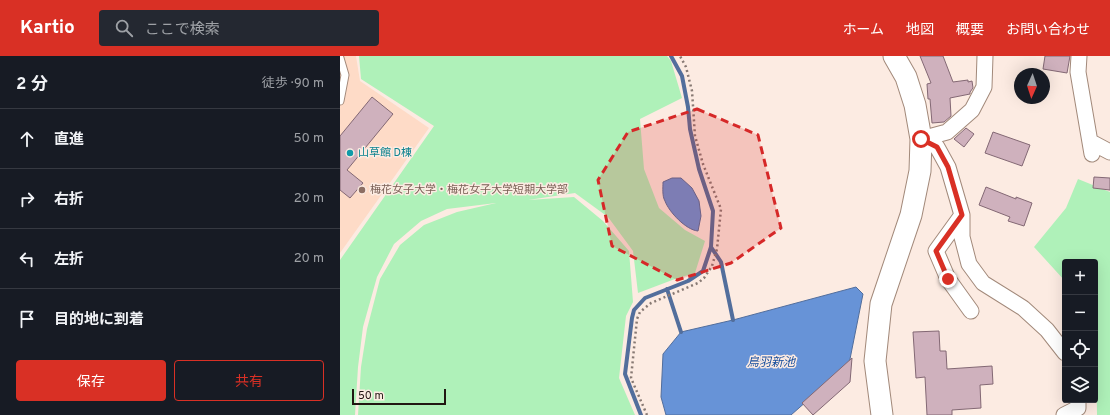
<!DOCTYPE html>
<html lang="ja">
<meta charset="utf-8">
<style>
:root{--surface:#171b24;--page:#242831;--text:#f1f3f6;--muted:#9ea1a6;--line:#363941;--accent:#d93025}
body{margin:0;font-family:Overpass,"Noto Sans JP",sans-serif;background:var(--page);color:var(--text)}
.controls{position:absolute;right:12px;bottom:12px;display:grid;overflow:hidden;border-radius:4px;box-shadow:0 4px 16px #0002}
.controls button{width:36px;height:36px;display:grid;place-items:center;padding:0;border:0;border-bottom:1px solid var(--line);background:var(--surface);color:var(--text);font:20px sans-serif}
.compass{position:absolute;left:674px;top:12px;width:36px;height:36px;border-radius:50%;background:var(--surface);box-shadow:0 4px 16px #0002;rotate:183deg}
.scale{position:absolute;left:12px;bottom:10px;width:94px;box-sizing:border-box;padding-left:4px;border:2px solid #211712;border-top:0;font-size:11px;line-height:14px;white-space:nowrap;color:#211712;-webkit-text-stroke:3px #fcebe2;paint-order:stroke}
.stop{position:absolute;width:12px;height:12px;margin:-9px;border:3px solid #d93025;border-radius:50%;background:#fff}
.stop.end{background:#d93025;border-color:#fff;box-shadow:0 1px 4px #0008}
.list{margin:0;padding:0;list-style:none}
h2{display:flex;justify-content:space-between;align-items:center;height:52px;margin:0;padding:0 16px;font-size:17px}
h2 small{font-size:13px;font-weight:400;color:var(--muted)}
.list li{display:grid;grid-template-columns:26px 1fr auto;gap:12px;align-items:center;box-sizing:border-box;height:60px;padding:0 16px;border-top:1px solid var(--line)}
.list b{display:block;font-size:15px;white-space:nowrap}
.list em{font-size:13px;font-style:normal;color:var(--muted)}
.actions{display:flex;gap:8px;padding:12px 16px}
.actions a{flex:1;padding:9px 0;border:1px solid var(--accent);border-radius:4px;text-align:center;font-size:14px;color:var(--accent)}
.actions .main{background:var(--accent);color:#fff}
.icon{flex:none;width:22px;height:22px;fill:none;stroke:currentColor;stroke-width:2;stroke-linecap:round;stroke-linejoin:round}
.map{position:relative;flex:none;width:770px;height:359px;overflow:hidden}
header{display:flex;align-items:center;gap:24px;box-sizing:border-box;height:56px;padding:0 20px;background:var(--accent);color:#fff}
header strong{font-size:19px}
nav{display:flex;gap:22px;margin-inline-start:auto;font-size:14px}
.search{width:280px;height:36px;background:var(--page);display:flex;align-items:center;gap:10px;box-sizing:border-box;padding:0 14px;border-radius:4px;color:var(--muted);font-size:15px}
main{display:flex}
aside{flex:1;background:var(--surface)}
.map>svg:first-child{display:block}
</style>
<header>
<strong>Kartio</strong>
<div class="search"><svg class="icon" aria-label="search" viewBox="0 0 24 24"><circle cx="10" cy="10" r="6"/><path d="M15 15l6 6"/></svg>ここで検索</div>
<nav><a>ホーム</a><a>地図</a><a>概要</a><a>お問い合わせ</a></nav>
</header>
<main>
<aside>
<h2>2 分<small>徒歩 · 90 m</small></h2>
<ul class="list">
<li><svg class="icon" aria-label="ahead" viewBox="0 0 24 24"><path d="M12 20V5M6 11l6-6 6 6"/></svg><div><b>直進</b></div><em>50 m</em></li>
<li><svg class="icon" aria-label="right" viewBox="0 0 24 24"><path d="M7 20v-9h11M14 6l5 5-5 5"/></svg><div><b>右折</b></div><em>20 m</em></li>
<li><svg class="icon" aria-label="left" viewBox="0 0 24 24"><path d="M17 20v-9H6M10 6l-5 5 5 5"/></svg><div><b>左折</b></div><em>20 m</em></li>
<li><svg class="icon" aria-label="arrive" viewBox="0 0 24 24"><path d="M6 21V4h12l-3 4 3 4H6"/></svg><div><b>目的地に到着</b></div></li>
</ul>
<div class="actions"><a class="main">保存</a><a>共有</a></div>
</aside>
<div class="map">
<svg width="770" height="359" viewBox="0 0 770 359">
<rect width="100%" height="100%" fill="#fcebe2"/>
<!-- built -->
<path fill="#fedbc7" d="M0,0h16l4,25 69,47 -89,125z"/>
<!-- green -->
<path fill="#aff1b9" d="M19,0h308l4,5 11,37 -42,21 4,50 15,39 26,22 20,11 -10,32 -20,6 -37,14 -5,-42 -25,-34 -33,-24 -47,7 46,-3 29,24 26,30 4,51 -7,14 -7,62 16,37h-277l3,-48 6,-38 13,-50 20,-34 24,-20 33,-13 39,-9 -49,6 -26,12 -27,23 -17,33 -14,50 -5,40 -3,48h-15v-155l94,-134 -73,-47z
M738,123l32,13v223h-13l-2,-153h-30v19l-31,-34 32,-39z"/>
<!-- water -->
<path fill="#6793d7" stroke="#526e9c" d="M332,122h9l11,10 7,13 2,15 -3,15c-12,-1 -29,-19 -33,-30 -3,-5 -2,-13 -2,-19z
M516,231l7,7 -14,70 -58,51h-125l-5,-18 2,-43 18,-22 52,-12z"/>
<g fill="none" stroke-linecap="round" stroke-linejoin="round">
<!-- stream -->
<path stroke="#526e9c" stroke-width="4" d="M371,191l10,15 12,58
M327,233l14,43
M301,359l-16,-41 7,-56 2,-8 11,-12 43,-17 15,-10 8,-24 2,-36 -14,-42 -9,-40 -2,-22 -6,-31 -11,-20"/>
</g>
<!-- building -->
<path fill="#cfb1bd" stroke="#836874" d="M580,0h23l10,26 15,-2v2l4,-1 1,7 -3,4v2l-20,4 1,18 -7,6 -12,1 -2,-24h-2l-1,-15 4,-1z
M705,0h25l-3,17 -24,-4z
M32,41l21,17 -46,56 16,13 -13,15 -10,-8v-54z
M626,72l8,6 -10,13 -10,-8z
M653,76l37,13 -8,21 -37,-13z
M754,121l16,1v12l-17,-2z
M646,131l30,12v-2l16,6 -8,23 -16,-5 2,-4 -31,-12z
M599,275l1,20h6l1,18 45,-3 1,18 -13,1 1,23 -29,2v5h-25l-2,-38 -9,1 -3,-46z
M512,302l-2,24 -37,33 -11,-12z"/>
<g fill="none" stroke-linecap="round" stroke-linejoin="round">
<!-- lane casing -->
<g stroke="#a2897a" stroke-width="9">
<path id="lane" d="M0,2l5,17 -5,26"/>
</g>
<!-- street casing -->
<g stroke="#a2897a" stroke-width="17">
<path id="street" d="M739,0l-1,16 14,82
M581,83l16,8 11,20 14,48v22l7,27 14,19 40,25 24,22 18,23
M581,83l26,-7 25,-22 12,-23 1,-31
M751,86l19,10
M622,159l-26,36 12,28 23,32
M724,359l14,-7v-8"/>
</g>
<!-- secondary casing -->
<g stroke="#a2897a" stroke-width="23">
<path id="secondary" d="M542,359l-7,-54 6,-57 30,-89 9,-44 1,-32 -6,-34 -9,-28 -12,-21"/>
</g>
<!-- path -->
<path stroke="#877973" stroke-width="2.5" stroke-dasharray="2 3" stroke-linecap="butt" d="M307,359l-16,-37 6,-59 3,-7 11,-9 47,-20 6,-5 8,-12 5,-17 4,-40 -18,-45 -8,-28 -3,-45 -6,-24 -6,-11"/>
<!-- lane -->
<use href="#lane" stroke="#fff" stroke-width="7"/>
<!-- street -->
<use href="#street" stroke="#fff" stroke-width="15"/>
<!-- secondary -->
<use href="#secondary" stroke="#fff" stroke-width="21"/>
</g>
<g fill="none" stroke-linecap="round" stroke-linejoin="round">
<!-- route -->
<path stroke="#d93025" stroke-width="5" d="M581,83l16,8 11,20 14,48 -26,36 12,28"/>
</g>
<!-- marked area -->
<path fill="#d62828" fill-opacity="0.2" stroke="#d62828" stroke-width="3" stroke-dasharray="8 5" stroke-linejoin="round" d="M357,53l61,26 23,93 -50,35 -54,17 -65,-34 -14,-66 30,-48z"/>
<!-- markers -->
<circle fill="#0f9aa8" stroke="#fcebe2" stroke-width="1.5" cx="10" cy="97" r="4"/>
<circle fill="#8d6e63" stroke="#fcebe2" stroke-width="1.5" cx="22" cy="134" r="4"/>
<g text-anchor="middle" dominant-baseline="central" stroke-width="3" stroke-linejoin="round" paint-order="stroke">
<!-- culture labels -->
<g font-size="11" fill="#0d838f" stroke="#fcebe2" text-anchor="start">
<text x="18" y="97">山草館 D棟</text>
</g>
<!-- education labels -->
<g font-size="11" fill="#785e54" stroke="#fcebe2" text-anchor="start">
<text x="30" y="134">梅花女子大学・梅花女子大学短期大学部</text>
</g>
<!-- water labels -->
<g font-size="12" font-style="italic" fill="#144c9c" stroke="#fcebe2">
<text x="431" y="307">鳥羽新池</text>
</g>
</g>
</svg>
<div class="controls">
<button>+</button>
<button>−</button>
<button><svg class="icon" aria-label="locate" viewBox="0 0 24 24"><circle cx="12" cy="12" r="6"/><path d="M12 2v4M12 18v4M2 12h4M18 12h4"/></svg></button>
<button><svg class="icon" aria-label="layers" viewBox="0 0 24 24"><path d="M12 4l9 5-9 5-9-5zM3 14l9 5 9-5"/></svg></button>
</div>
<svg class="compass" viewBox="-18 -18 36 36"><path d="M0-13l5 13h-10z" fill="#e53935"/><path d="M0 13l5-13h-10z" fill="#9ea1a6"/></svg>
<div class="scale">50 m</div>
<div class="stop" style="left:581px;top:83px"></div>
<div class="stop end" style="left:608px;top:223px"></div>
</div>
</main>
